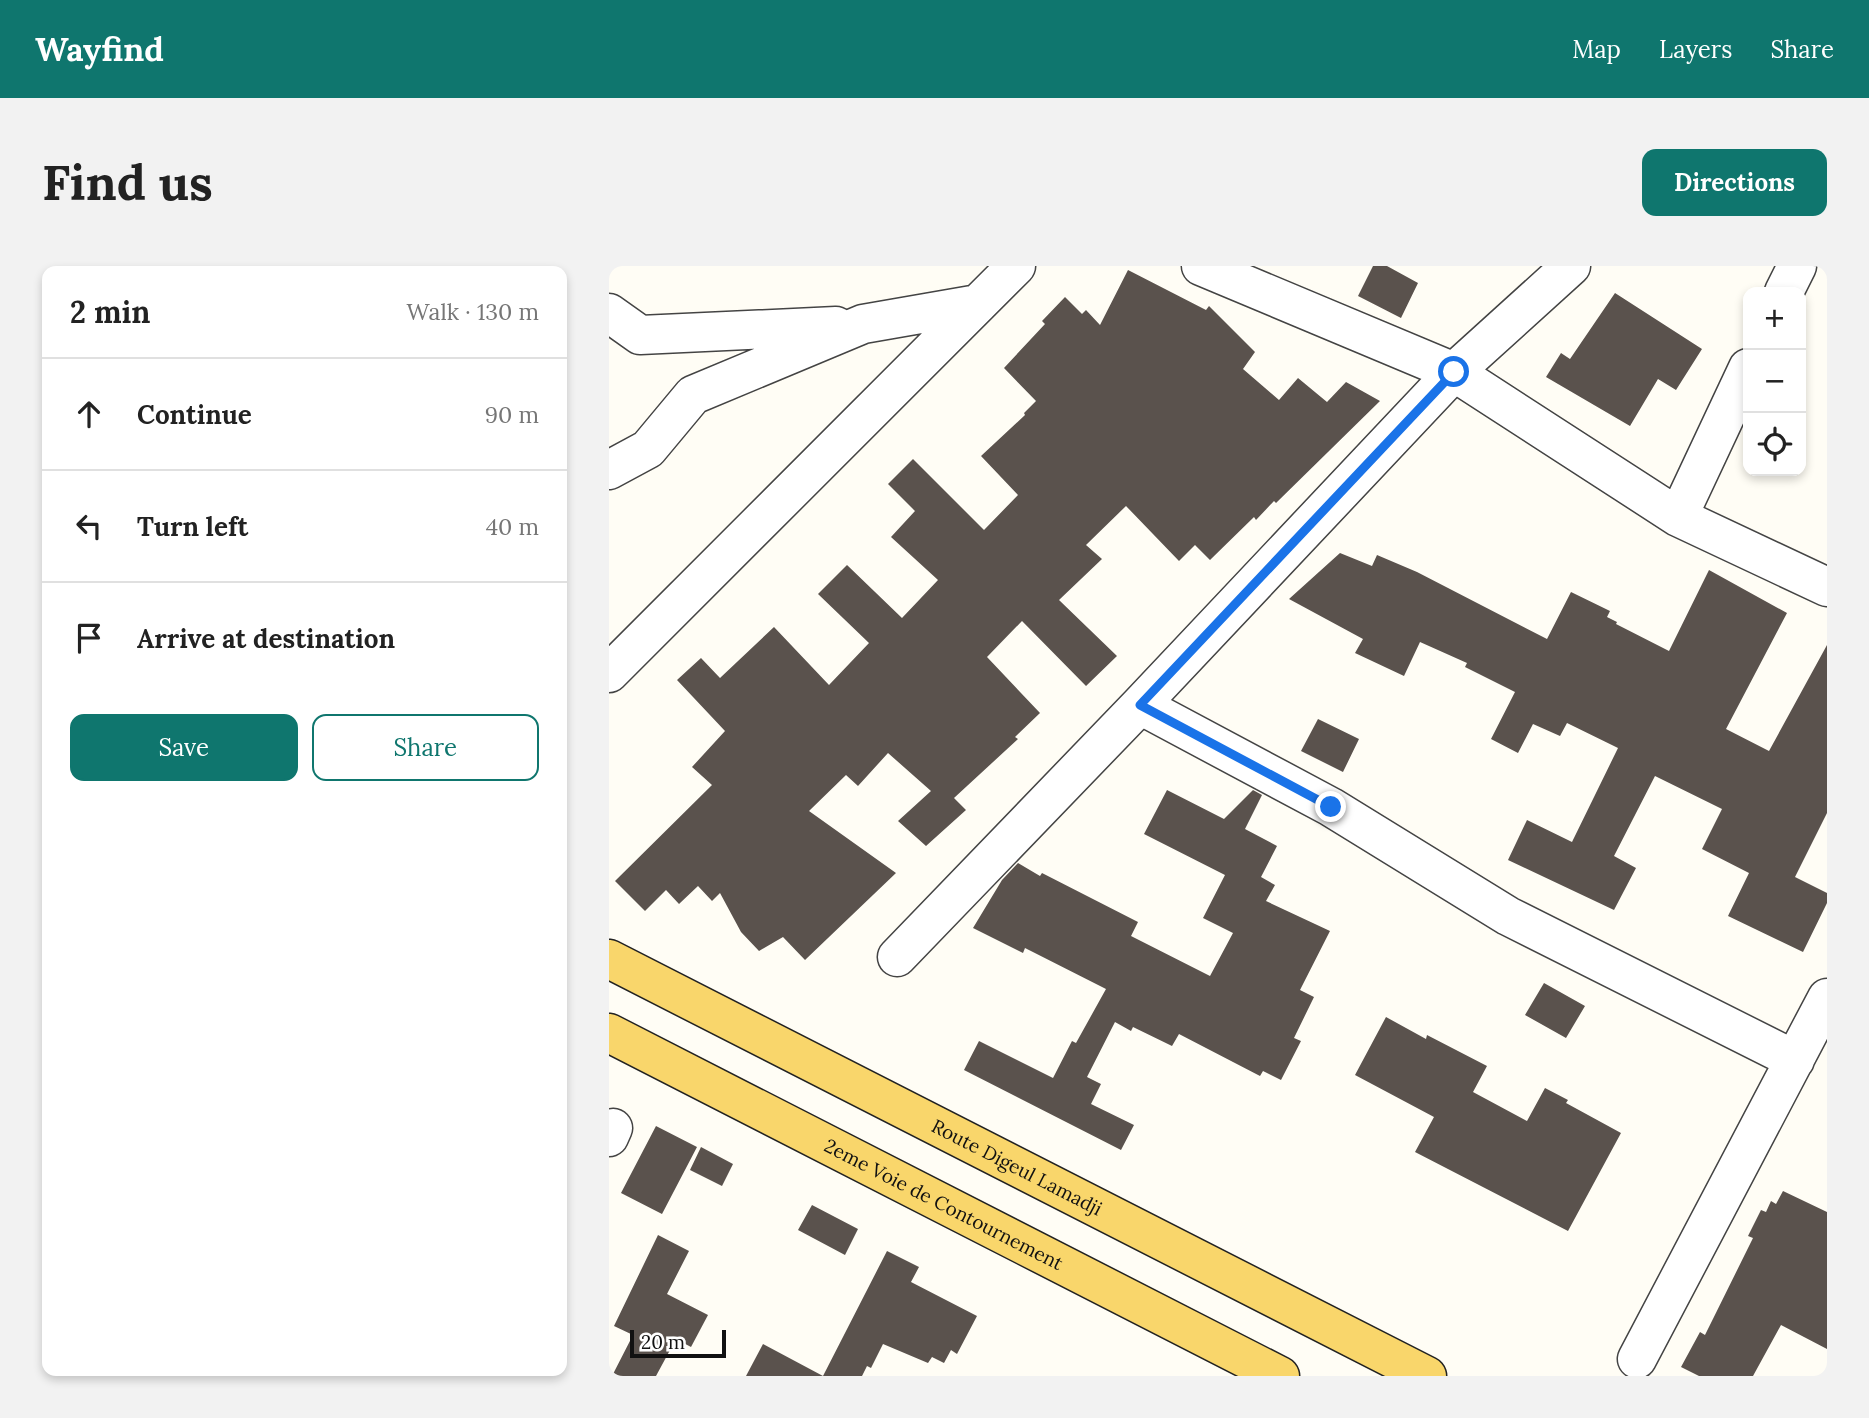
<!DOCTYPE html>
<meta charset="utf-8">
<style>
:root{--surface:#fff;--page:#f2f2f2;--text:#222;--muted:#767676;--line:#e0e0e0;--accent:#0f766e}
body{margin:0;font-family:Lora,serif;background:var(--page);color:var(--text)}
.controls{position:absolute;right:21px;top:21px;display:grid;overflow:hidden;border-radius:14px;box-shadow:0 4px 10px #0003}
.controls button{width:63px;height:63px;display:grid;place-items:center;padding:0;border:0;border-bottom:2px solid var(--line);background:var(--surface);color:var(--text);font:35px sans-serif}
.scale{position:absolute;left:21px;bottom:18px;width:96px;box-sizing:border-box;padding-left:7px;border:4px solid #111;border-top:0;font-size:19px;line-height:24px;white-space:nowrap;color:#111;-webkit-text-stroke:5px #fff;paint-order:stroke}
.stop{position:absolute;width:21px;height:21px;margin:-16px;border:5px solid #1a73e8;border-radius:50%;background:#fff}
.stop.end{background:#1a73e8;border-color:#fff;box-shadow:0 2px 7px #0008}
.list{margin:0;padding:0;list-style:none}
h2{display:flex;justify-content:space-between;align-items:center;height:91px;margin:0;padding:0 28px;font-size:30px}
h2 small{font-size:23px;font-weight:400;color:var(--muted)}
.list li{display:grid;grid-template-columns:46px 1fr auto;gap:21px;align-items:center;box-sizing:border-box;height:112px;padding:0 28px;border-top:2px solid var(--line)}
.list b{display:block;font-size:26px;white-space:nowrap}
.list em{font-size:23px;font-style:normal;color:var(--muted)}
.actions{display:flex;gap:14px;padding:21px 28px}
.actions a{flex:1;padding:16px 0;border:2px solid var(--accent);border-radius:14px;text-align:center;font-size:24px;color:var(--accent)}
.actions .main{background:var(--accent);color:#fff}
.icon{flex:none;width:38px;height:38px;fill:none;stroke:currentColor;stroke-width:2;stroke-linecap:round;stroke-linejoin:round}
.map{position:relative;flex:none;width:1218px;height:1110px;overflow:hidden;border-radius:14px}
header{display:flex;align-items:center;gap:42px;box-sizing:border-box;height:98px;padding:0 35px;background:var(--accent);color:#fff}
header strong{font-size:33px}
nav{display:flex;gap:38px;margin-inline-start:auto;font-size:24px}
.intro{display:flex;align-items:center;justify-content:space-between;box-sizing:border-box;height:168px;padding:0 42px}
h1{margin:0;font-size:49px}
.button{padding:18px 32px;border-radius:14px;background:var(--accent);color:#fff;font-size:24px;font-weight:700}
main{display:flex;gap:42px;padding:0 42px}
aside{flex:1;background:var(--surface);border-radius:14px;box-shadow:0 4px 10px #0003}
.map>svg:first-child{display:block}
</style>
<header>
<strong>Wayfind</strong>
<nav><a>Map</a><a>Layers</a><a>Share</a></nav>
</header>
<div class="intro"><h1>Find us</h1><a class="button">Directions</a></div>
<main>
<aside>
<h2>2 min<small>Walk · 130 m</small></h2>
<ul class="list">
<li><svg class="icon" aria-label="ahead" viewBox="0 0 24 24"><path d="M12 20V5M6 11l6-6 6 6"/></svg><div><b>Continue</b></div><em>90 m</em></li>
<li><svg class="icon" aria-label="left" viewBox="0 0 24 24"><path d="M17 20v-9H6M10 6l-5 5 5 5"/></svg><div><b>Turn left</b></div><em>40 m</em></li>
<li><svg class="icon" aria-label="arrive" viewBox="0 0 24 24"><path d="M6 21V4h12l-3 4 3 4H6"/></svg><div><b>Arrive at destination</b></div></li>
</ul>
<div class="actions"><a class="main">Save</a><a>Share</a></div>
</aside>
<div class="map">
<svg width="1218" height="1110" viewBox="0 0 1218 1110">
<rect width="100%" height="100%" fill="#fffdf5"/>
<!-- building -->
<path fill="#5a524d" d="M764,0h14l31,17 -17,35 -43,-22z
M519,4l78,40 3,-4 46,46 -12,17 36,31 19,-22 29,24 19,-20 34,19 -104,102 -2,-2 -18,19 -2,-3 -44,43 -15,-15 -16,16 -53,-55 -40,39 16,14 -43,41 58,56 -31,30 -64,-65 -35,36 53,56 -25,24 3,2 -64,59 12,12 -40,36 -28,-25 33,-30 -43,-38 -30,33 -12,-11 -37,36 87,62 -91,87 -22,-23 -24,14 -18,-19 -21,-39 -8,8 -14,-15 -19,18 -13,-14 -21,21 -30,-30 97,-96 -20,-18 33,-36 -48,-51 24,-22 19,20 54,-51 55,58 40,-42 -51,-49 29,-29 55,53 36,-38 -47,-43 24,-26 -27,-27 25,-25 71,71 34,-35 -37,-39 44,-41 -1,-2 12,-12 -32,-33 41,-44 -3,-3 23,-24 17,17 4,-4 14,15z
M1006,27l87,56 -26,41 -18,-11 -28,47 -84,-49 15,-24 9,6z
M731,287l32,13 5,-11 40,17 130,67 24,-47 39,19 -3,6 10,5 -1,2 53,27 40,-81 78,43 -61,116 43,22 58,-106v168l-32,64 32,16v10l-24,49 -75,-36 21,-43 -47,-24 20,-40 -67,-33 -41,80 22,12 -22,42 -106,-50 19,-40 45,22 46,-94 -51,-25 -7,13 -27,-12 -15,29 -27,-14 24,-47 -50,-25 2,-4 -47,-21 -16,34 -49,-23 8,-14 -74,-40z
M709,453l41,20 -16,33 -42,-21z
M558,524l57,29 29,-29 9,5 -17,34 32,17 -16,31 14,8 -9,16 64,30 -30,59 14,7 -20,41 7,3 -20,39 -18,-9 -3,5 -81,-42 -7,12 -39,-19 -2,4 -16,-9 -28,55 14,7 -10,20 43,21 -13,25 -157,-80 15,-29 74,37 19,-37 4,2 30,-54 -81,-41 -2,5 -50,-25 29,-48 16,-17 22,13 2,-3 96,49 -7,14 79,40 23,-43 -30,-15 22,-43 -81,-41z
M935,717l41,23 -19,32 -41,-23z
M777,751l40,22 1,-4 60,31 -14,26 54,29 18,-33 23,12 -2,3 55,30 -53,98 -153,-79 19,-35 -79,-42z
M47,860l41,21 -35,67 -41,-21z
M92,881l32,17 -11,22 -32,-16z
M1174,925l44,21v137l-46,-24 -28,51h-54l-18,-9 19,-35 5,3 48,-97 -5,-2 13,-26 5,2 5,-11 5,3z
M203,939l46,24 -13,26 -47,-25z
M49,969l31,16 -22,43 41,21 -17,32 -15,-8 -20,37h-44l21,-41 -19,-9z
M278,985l32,16 -8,15 66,34 -20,38 -6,-4 -7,13 -12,-6 -4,6 -45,-19 -12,24 -4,-2 -5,10h-116l17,-32 60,32z"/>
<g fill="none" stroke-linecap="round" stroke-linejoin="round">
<!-- minor casing -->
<g stroke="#444" stroke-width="41">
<path id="minor" d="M592,0l253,106 224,145 149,70
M1175,26l13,-26
M0,47l31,22 196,-9
M0,204l39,-21 45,-54 170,-71 115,-20
M1069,251l70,-149
M0,407l407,-407
M531,439l191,102 177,109 287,144
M288,691l243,-252 314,-333 117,-106
M0,871l4,-9
M1028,1093l190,-361"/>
</g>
<!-- major casing -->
<g stroke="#222" stroke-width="41">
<g id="major">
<path id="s1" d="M0,693l818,417"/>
<path id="s2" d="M0,767l671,343"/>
</g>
</g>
<!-- minor -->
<use href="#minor" stroke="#fff" stroke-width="38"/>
<!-- major -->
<use href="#major" stroke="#f9d66b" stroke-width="38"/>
</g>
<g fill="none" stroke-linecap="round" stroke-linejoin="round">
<!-- route -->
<path stroke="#1a73e8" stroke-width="9" d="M722,541l-191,-102 314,-333"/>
</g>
<g text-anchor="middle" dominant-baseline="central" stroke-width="7" stroke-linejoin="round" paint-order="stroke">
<!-- street labels -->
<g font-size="19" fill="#111" stroke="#fff">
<text stroke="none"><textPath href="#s1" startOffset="458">Route Digeul Lamadji</textPath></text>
<text stroke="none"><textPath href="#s2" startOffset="376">2eme Voie de Contournement</textPath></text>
</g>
</g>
</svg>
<div class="controls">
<button>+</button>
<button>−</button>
<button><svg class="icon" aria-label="locate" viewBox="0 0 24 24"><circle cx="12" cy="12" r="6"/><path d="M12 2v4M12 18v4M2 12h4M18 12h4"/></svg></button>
</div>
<div class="scale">20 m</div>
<div class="stop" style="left:845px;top:106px"></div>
<div class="stop end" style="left:722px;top:541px"></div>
</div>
</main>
